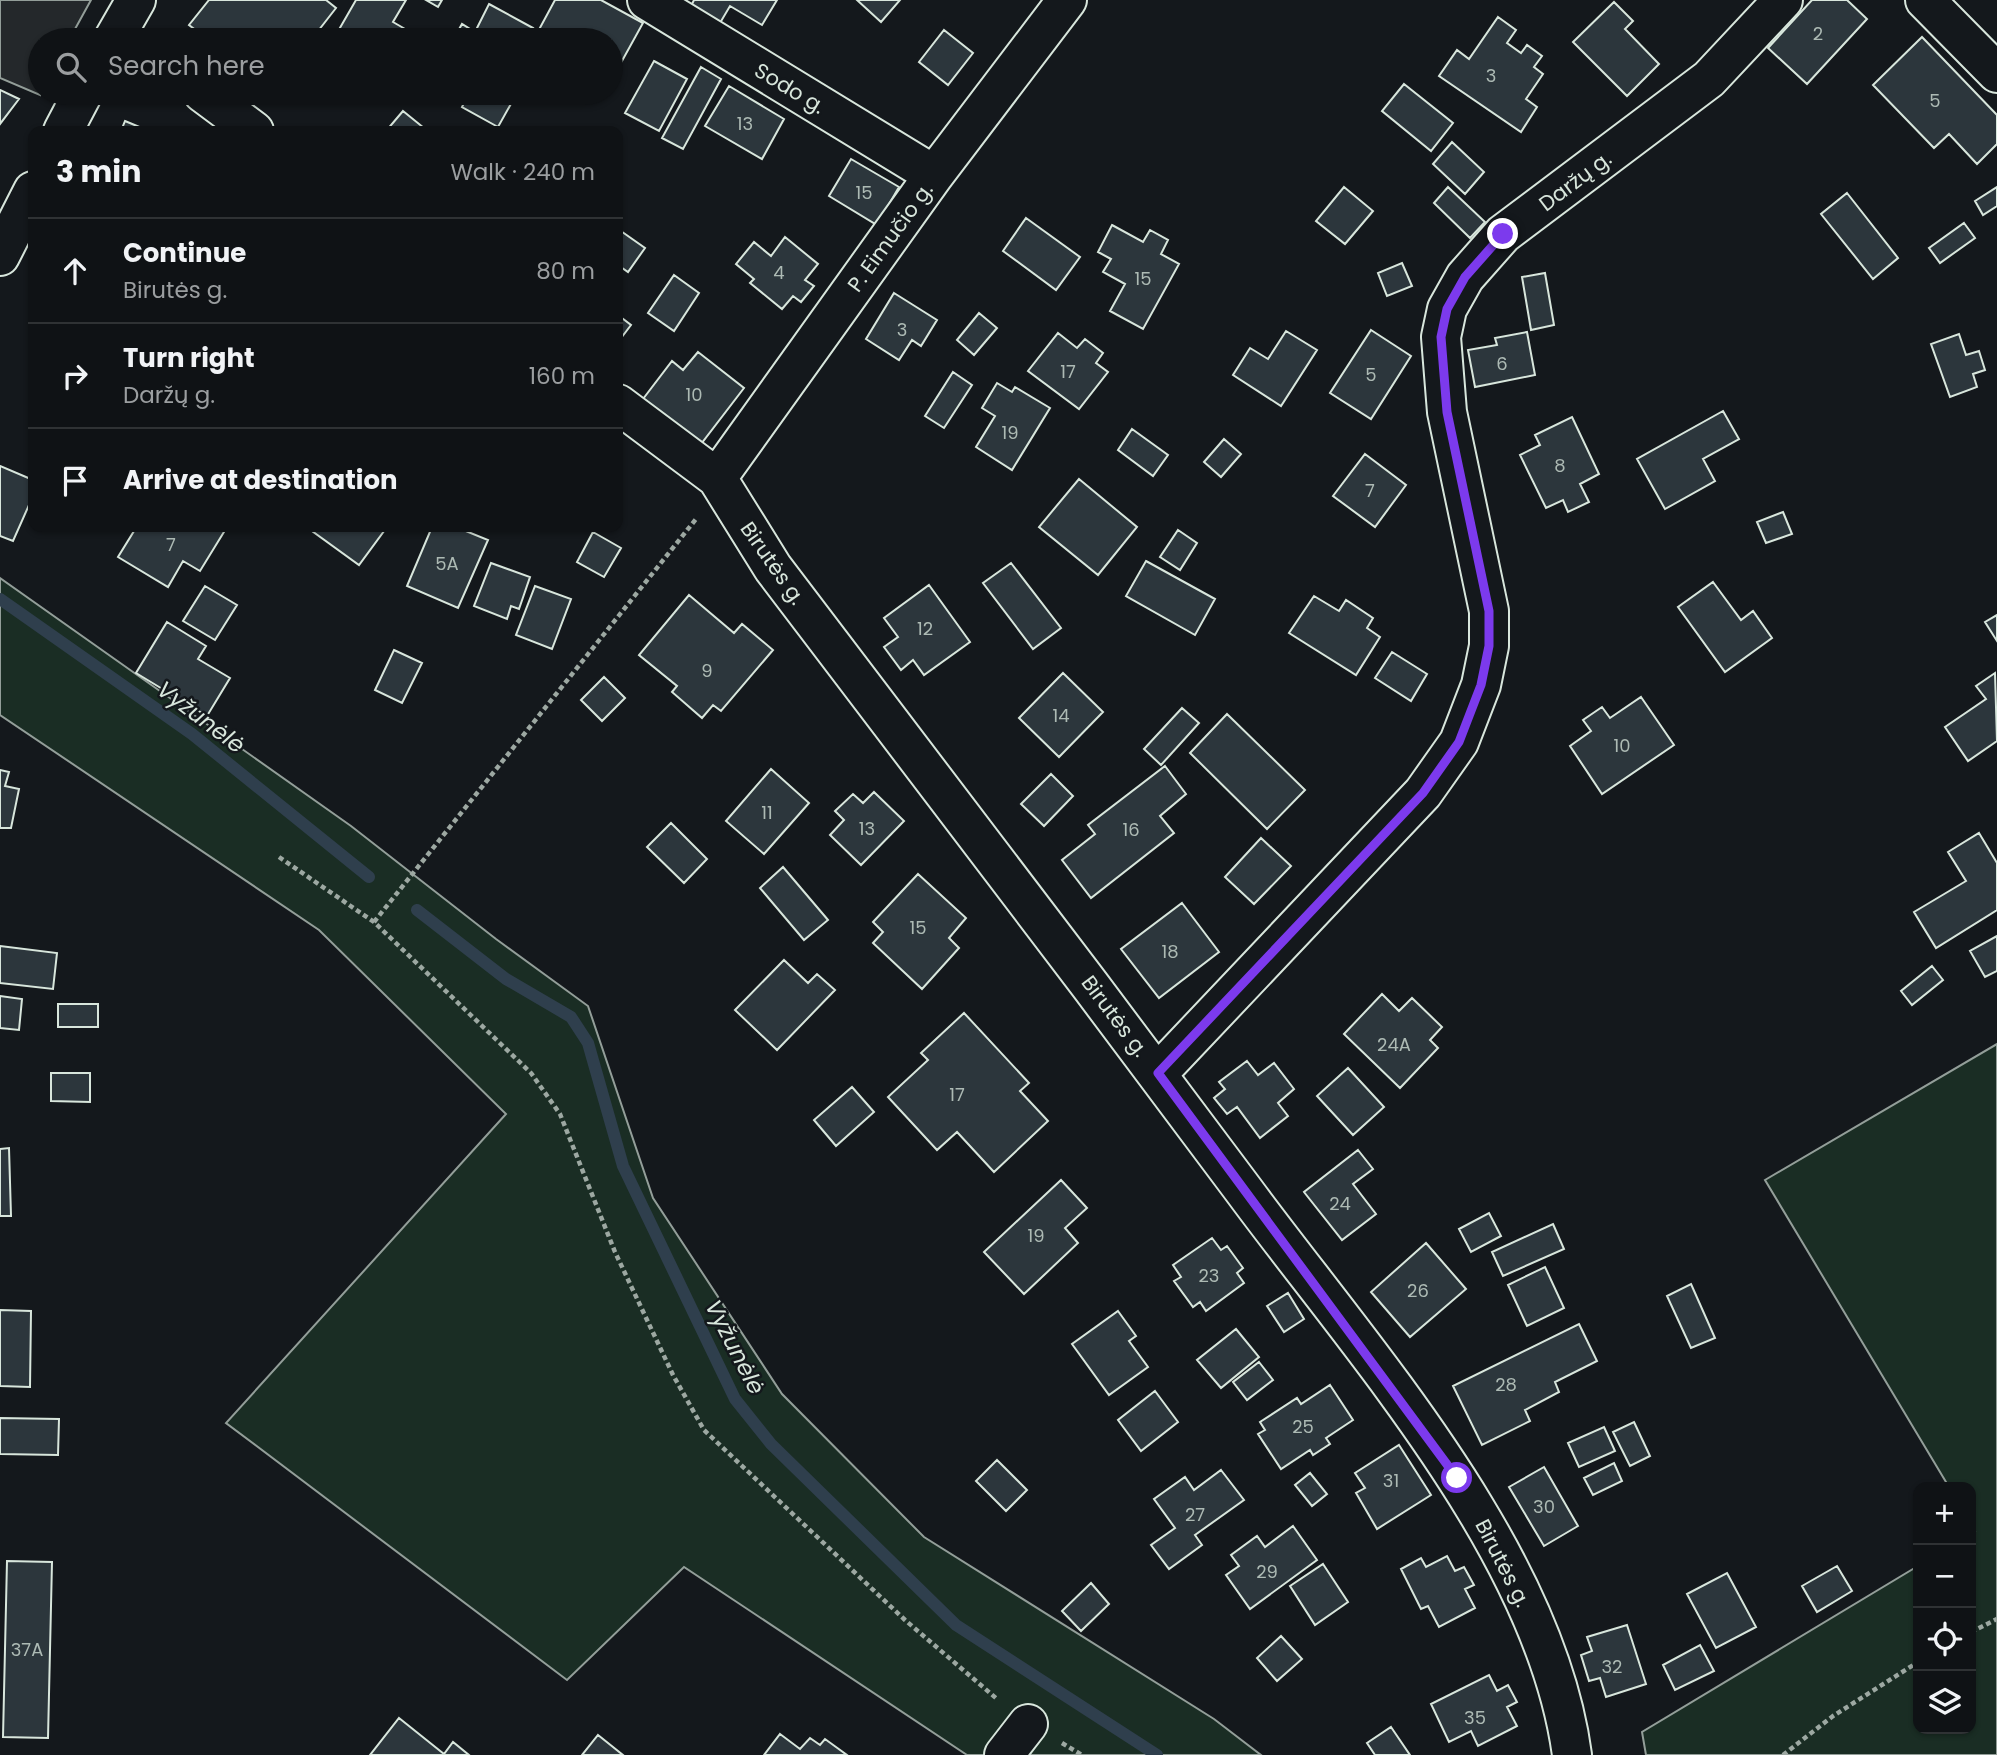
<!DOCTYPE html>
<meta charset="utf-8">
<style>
:root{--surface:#0f1215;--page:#1d2022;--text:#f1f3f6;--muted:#9b9ea0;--line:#2f3234}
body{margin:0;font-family:Poppins,sans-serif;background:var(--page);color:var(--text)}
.controls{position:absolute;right:21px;bottom:21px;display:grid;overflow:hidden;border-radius:14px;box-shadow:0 2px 5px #0004}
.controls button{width:63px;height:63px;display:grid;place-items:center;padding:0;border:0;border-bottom:2px solid var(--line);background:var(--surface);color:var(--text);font:35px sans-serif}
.stop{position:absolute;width:21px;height:21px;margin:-16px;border:5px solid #7c3aed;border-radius:50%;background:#fff}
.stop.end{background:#7c3aed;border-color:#fff;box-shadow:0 2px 7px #0008}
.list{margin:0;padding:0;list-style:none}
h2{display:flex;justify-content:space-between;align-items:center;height:91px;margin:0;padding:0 28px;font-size:30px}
h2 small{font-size:23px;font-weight:400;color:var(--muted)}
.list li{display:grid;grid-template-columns:46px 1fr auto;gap:21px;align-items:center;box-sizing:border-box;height:105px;padding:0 28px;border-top:2px solid var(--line)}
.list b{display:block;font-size:26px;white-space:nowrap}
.list p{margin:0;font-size:23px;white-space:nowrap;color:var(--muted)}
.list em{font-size:23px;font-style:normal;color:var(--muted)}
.icon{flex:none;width:38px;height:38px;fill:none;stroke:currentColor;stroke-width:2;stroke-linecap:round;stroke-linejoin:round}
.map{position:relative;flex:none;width:1997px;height:1755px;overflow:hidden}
.search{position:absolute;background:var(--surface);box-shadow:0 2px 5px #0004;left:28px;top:28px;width:595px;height:77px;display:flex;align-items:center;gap:18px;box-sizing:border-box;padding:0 24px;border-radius:38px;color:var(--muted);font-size:26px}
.panel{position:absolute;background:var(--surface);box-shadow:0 2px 5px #0004;left:28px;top:126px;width:595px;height:406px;border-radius:14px}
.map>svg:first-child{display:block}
</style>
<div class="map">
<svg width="1997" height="1755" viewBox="0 0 1997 1755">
<rect width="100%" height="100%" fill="#14181c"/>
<!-- green -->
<path fill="#1a2d24" stroke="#939e99" stroke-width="2" d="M0,578l351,248 145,113 92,67 65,192 129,196 142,143 290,182 47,36h-294l-283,-188 -117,113 -341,-257 280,-309 -187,-184 -319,-215z
M1997,1044v711h-351l-4,-23 276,-166v163h53v-195l4,-3 -4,-7v-37h-22l-184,-307z"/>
<!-- parking -->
<path fill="#24282b" stroke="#939e99" stroke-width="2" d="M0,0h91l-22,40h-29v55l-40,-17z"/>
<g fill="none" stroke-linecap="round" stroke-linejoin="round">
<!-- stream -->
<path stroke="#2f3f4d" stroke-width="12" d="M0,599l192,135 177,143
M417,910l89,69 65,38 17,26 35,123 112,233 36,45 185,181 201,130"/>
</g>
<!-- building -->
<path fill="#2c363c" stroke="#d8e6dc" stroke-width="2" d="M209,0h117l10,8 -25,32h-102l-20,-15z
M356,0h50l-13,22 19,11 -5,7h-74z
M426,0h16l-4,7z
M555,0h46l42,23 -31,56 -1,-39h-70l-6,-3z
M694,0h83l-15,25 -32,-19 -10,17 -29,-17z
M857,0h43l-19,22z
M1812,0h35l20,19 -60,65 -39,-36z
M1614,2l19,19 -8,8 34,35 -32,32 -54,-54z
M489,4l44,24 -7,12h-73l9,-16 13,8z
M1498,17l18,13 -9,13 14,10 6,-8 15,11 -8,11 9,7 -17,25 11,8 -16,25 -82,-56 18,-26 12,9z
M944,30l29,23 -25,32 -29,-23z
M1922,37l75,78v29l-20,20 -28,-30 -15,14 -61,-63z
M654,61l33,18 -28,52 -34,-18z
M701,67l20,12 -38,70 -21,-11z
M1404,84l49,39 -22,28 -49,-40z
M729,86l55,33 -22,40 -57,-33z
M0,90l19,9 -19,25z
M469,93h48l-19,34 -36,-20z
M403,111l21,17 -3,3h-35z
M125,121l24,10h-28z
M1452,142l32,30 -19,22 -32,-30z
M851,159l48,28 -22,38 -48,-29z
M1344,187l29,24 -28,33 -29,-23z
M1448,187l37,35 -15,16 -36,-35z
M1997,187v19l-14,9 -8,-14z
M1847,193l51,65 -25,21 -52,-65z
M1026,218l54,39 -24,33 -53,-39z
M1964,223l11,15 -35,25 -11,-15z
M1112,225l31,17 7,-12 18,10 -7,14 18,10 -36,65 -33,-18 15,-27 -22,-12 8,-13 -13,-7z
M618,229l27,19 -17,24 -10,-7z
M785,237l33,27 -13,16 9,6 -13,16 -8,-6 -11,13 -32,-26 4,-4 -18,-15 18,-22 17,14z
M1402,263l10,23 -25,10 -9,-23z
M1545,273l9,52 -23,5 -9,-53z
M674,275l25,18 -25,38 -26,-18z
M894,293l43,27 -16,26 -9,-6 -13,20 -33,-21z
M979,313l18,15 -23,27 -17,-15z
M618,315l13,10 -13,17z
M1371,330l40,26 -40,63 -41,-26z
M1286,331l31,19 -36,56 -48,-31 17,-27 18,11z
M1527,332l8,43 -60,12 -7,-37 29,-5 -2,-7z
M1058,333l19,15 8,-9 18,14 -7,10 12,9 -29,37 -51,-38z
M1959,334l7,21 13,-4 6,19 -12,4 4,13 -27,10 -19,-53z
M698,352l46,36 -43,56 -58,-45 29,-38 11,9z
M953,372l19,13 -28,43 -19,-12z
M997,383l15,9 3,-5 35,21 -38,62 -36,-23 19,-31 -13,-8z
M1723,411l16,28 -36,20 12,22 -50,28 -28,-50z
M1572,417l27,57 -19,10 9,18 -21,10 -5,-12 -17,8 -26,-53 20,-10 -5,-10z
M1132,429l36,26 -15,21 -35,-26z
M1224,439l17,15 -20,23 -17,-15z
M1365,454l41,31 -31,42 -42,-31z
M0,466l33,14v16l-20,45 -13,-5z
M1079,479l58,48 -39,48 -59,-48z
M1783,512l9,22 -26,9 -9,-21z
M127,527h100l-27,44 -17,-10 -15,26 -50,-30 16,-26z
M315,527h72l-28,38 -47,-34z
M432,527h24l32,13 -30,68 -51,-22z
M1178,530l19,13 -17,27 -20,-13z
M593,532l28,16 -17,29 -27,-15z
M1146,561l69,38 -20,36 -69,-39z
M491,563l39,14 -11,32 -8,-3 -4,13 -33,-13z
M1011,563l50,65 -28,21 -50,-66z
M1713,582l28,38 12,-9 19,27 -47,34 -47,-65z
M929,585l41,57 -46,33 -11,-15 -12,10 -17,-23 14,-10 -14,-19z
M205,586l32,19 -22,35 -32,-19z
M535,586l36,13 -19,50 -36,-14z
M689,595l45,38 8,-9 31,26 -52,61 -8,-6 -11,13 -30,-26 5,-6 -38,-31z
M1314,596l25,15 7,-11 27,18 -6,10 13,9 -24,38 -67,-42z
M1997,615v26l-12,-19z
M167,622l39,24 -8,13 32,19 -23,38 -71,-43z
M394,650l28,13 -20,40 -27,-13z
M1392,652l35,22 -16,27 -36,-23z
M1063,673l40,39 -44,45 -40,-39z
M1995,673l2,68 -29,20 -23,-34 41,-28 -10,-13z
M604,677l21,21 -23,23 -21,-21z
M1641,697l33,48 -72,49 -32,-48 21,-15 -8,-11 19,-13 8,11z
M1182,708l17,15 -38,42 -17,-16z
M1227,714l78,76 -38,39 -77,-76z
M1165,766l21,28 -26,22 14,17 -83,65 -29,-38 33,-26 -7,-9z
M771,769l38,34 -45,51 -38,-33z
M0,770l9,2 -4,14 14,3 -8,39h-11z
M1051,774l22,22 -29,30 -23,-22z
M874,792l30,29 -43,44 -31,-30 14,-15 -9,-9 18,-17 10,9z
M671,823l36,36 -23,24 -37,-36z
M1979,833l18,30v47l-61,38 -22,-36 52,-31 -18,-29z
M1261,838l30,28 -37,38 -29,-27z
M783,867l45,53 -24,20 -44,-52z
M918,874l48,44 -17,20 10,10 -37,41 -49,-46 10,-11 -10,-10z
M1182,903l37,49 -60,46 -38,-49z
M1997,936v35l-12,6 -15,-26z
M0,946l57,7 -4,36 -53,-6z
M784,960l24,23 9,-9 18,16 -58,60 -42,-40z
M1932,966l11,14 -31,25 -11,-14z
M1382,994l17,17 13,-13 30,29 -12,13 8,8 -38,40 -56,-54z
M0,996l22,3 -3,31 -19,-2z
M58,1004h40v23h-40z
M964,1013l65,70 -9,8 28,30 -54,51 -37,-40 -20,18 -49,-53 40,-37 -7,-7z
M1247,1061l11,14 16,-12 20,26 -16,14 10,13 -28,22 -23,-31 -10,7 -13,-16 11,-9 -6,-7z
M1348,1068l36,39 -31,28 -36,-39z
M51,1073h39v29l-39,-1z
M852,1087l22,25 -38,34 -22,-26z
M9,1148l2,68h-11v-67z
M1358,1150l15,19 -20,15 23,30 -34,26 -38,-48z
M1061,1180l26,28 -22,20 13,15 -54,51 -40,-42z
M1489,1213l12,23 -30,16 -12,-23z
M1553,1224l11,25 -61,27 -11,-24z
M1212,1238l9,12 6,-4 16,22 -6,5 7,10 -38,28 -6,-9 -7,5 -19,-26 7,-4 -8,-12z
M1426,1243l40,46 -56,48 -39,-45z
M1545,1267l19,41 -37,18 -19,-41z
M1691,1284l24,54 -24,10 -24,-52z
M1288,1293l16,26 -20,13 -17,-26z
M0,1310l31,1 -1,76 -30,-1z
M1118,1311l18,25 -7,5 19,26 -39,28 -37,-51z
M1579,1324l18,37 -42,21 4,10 -34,18 5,11 -48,24 -29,-59z
M1236,1329l23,28 -38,31 -24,-28z
M1259,1362l14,18 -26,20 -14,-18z
M1330,1385l23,35 -27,18 4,6 -17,11 -3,-5 -29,19 -23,-35 7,-4 -5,-8 37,-24 4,6z
M1155,1391l23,31 -37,29 -23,-31z
M0,1418l59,1 -1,36 -58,-1z
M1634,1422l16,34 -20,10 -17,-34z
M1604,1427l11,24 -36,16 -11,-24z
M1399,1445l32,50 -54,34 -21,-36 9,-5 -10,-15z
M997,1460l30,30 -21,21 -30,-30z
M1614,1463l8,18 -29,14 -9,-17z
M1544,1467l34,59 -34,20 -35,-59z
M1221,1470l23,30 -49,35 7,10 -33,24 -18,-24 24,-17 -21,-29 31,-22 9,13z
M1310,1473l17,21 -15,12 -17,-21z
M1293,1526l24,34 -67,49 -24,-34 13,-9 -8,-11 26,-19 8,11z
M1447,1556l8,15 9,-4 10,18 -9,4 10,19 -36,19 -11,-21 -7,3 -20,-40 20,-11 5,9z
M7,1561l45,1 -4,176 -45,-1z
M1323,1564l25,38 -33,23 -25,-39z
M1837,1566l15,25 -35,21 -15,-26z
M1727,1573l29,54 -40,21 -29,-54z
M1091,1583l18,21 -28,27 -19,-20z
M1627,1625l19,59 -40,13 -6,-19 -11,3 -8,-26 11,-4 -5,-14z
M1281,1636l21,23 -25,22 -20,-23z
M1700,1645l14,26 -39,19 -12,-25z
M1489,1675l8,16 11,-6 9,17 -10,5 10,19 -39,20 -7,-15 -22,11 -18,-38z
M399,1718l45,36 9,-12 16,13h-99z
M1391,1727l19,28h-35l-8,-12z
M780,1734l20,15 10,-11 10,7 5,-6 22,16h-83z
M598,1735l25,20h-41z"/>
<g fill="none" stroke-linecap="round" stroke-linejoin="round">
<!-- minor casing -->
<g stroke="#d8e6dc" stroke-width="42">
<path id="minor" d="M647,0l287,175
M1925,0l72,73
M203,93l51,38
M618,404l99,74 56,90c159,207 316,415 472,624 119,161 300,360 327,563
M717,478l217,-303 133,-175
M1158,1073l265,-280 36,-51 22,-57 8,-39v-35l-42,-199 -6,-75 6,-28 18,-32 38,-43 206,-155 74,-79
M1004,1755l24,-31"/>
</g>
<!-- major casing -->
<g stroke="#d8e6dc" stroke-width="42">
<path id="major" d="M113,40l23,-40
M63,131l20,-38
M0,256l33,-65"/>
</g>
<!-- path -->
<path stroke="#9da8a2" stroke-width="4.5" stroke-dasharray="5 3.5" stroke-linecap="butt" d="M279,857l95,65 157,151 29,41 55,138 58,123 31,55 201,190 92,79
M374,922l322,-403
M1971,1632l26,-13
M1062,1743l20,12
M1783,1755l50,-39 85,-54"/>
<!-- minor -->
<use href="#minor" stroke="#14181c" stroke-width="38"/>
<!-- major -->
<use href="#major" stroke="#14181c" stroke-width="38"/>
</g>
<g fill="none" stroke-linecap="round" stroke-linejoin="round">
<!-- route -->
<path stroke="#7c3aed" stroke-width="9" d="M1457,1478l-299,-405 265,-280 36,-51 22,-57 8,-39v-35l-42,-199 -6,-75 6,-28 18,-32 38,-43"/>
</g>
<g text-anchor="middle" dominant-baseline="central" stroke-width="5" stroke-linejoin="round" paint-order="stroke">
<!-- number labels -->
<g font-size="18" fill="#adbab4">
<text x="1818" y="33">2</text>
<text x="1491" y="75">3</text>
<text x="1935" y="100">5</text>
<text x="745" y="123">13</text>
<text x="864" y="192">15</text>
<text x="779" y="272">4</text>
<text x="1143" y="278">15</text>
<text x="902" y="329">3</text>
<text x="1502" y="363">6</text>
<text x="1068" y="371">17</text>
<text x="1371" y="374">5</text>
<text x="694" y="394">10</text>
<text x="1010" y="432">19</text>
<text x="1560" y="465">8</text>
<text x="1370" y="490">7</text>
<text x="171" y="544">7</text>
<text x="447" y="563">5A</text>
<text x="925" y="628">12</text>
<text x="707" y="670">9</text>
<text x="1061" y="715">14</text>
<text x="1622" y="745">10</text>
<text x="767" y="812">11</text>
<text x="867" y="828">13</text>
<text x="1131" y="829">16</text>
<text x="918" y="927">15</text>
<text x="1170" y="951">18</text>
<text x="1394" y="1044">24A</text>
<text x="957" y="1094">17</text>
<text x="1340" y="1203">24</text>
<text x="1036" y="1235">19</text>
<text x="1209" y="1275">23</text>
<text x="1418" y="1290">26</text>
<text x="1506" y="1384">28</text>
<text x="1303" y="1426">25</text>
<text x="1391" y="1480">31</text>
<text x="1544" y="1506">30</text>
<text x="1195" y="1514">27</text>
<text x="1267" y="1571">29</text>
<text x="27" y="1649">37A</text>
<text x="1612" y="1666">32</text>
<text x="1475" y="1717">35</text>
</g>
<!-- street labels -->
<g font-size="21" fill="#d8e6dc" stroke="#14181c">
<text transform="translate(790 88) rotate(31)">Sodo g.</text>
<text transform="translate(1575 181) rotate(-37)">Daržų g.</text>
<text transform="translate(890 237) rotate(-54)">P. Eimučio g.</text>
<text transform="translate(773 563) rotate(55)">Birutės g.</text>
<text transform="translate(1115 1016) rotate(53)">Birutės g.</text>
<text transform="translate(1503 1563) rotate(63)">Birutės g.</text>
</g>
<!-- water labels -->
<g font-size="23" font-style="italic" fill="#d8e6dc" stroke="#14181c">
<text transform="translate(201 717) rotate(37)">Vyžunėlė</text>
<text transform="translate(735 1347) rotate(63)">Vyžunėlė</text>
</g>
</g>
</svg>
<div class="controls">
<button>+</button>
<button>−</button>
<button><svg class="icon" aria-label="locate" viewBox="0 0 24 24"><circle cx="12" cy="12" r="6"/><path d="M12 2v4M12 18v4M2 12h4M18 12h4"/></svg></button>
<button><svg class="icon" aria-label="layers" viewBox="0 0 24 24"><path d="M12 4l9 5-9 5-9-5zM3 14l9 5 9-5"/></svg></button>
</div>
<div class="stop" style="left:1457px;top:1478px"></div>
<div class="stop end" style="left:1503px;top:234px"></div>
<div class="search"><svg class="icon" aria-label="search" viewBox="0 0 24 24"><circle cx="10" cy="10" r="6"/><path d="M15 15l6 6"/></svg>Search here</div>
<section class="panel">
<h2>3 min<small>Walk · 240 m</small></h2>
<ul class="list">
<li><svg class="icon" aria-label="ahead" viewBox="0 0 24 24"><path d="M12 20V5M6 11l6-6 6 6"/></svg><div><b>Continue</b><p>Birutės g.</p></div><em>80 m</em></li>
<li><svg class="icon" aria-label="right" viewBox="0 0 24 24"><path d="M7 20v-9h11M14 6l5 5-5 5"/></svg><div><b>Turn right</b><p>Daržų g.</p></div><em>160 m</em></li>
<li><svg class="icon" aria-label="arrive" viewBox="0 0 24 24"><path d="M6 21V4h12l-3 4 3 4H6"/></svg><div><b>Arrive at destination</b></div></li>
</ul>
</section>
</div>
